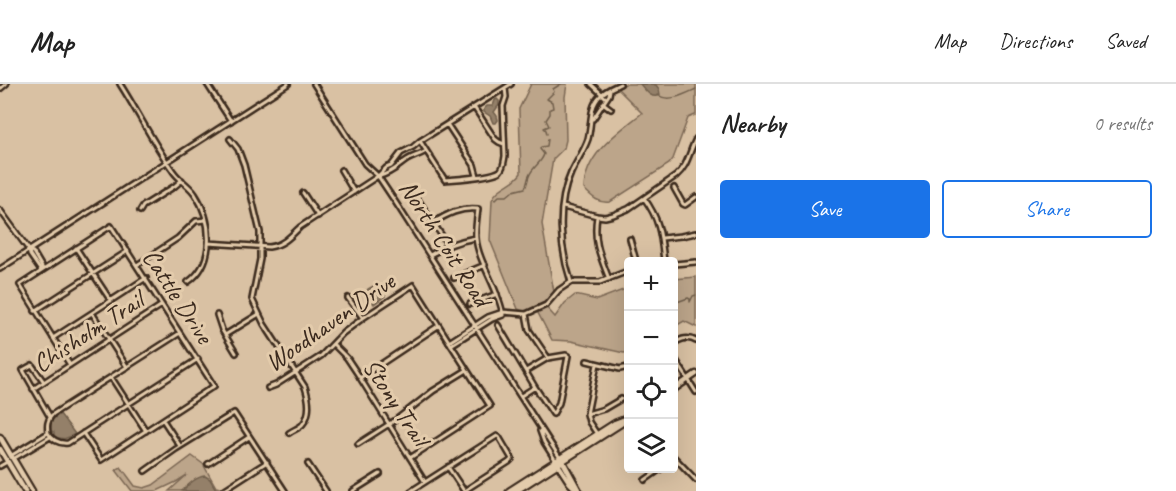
<!DOCTYPE html>
<meta charset="utf-8">
<style>
:root{--surface:#fff;--page:#f6f6f6;--text:#222;--muted:#767676;--line:#e0e0e0;--accent:#1a73e8}
body{margin:0;font-family:Caveat,sans-serif;background:var(--page);color:var(--text)}
.controls{position:absolute;right:18px;bottom:18px;display:grid;overflow:hidden;border-radius:6px;box-shadow:0 6px 24px #0002}
.controls button{width:54px;height:54px;display:grid;place-items:center;padding:0;border:0;border-bottom:2px solid var(--line);background:var(--surface);color:var(--text);font:30px sans-serif}
.list{margin:0;padding:0;list-style:none}
h2{display:flex;justify-content:space-between;align-items:center;height:78px;margin:0;padding:0 24px;font-size:26px}
h2 small{font-size:20px;font-weight:400;color:var(--muted)}
.actions{display:flex;gap:12px;padding:18px 24px}
.actions a{flex:1;padding:14px 0;border:2px solid var(--accent);border-radius:6px;text-align:center;font-size:21px;color:var(--accent)}
.actions .main{background:var(--accent);color:#fff}
.icon{flex:none;width:33px;height:33px;fill:none;stroke:currentColor;stroke-width:2;stroke-linecap:round;stroke-linejoin:round}
.map{position:relative;flex:none;width:696px;height:407px;overflow:hidden}
header{display:flex;align-items:center;gap:36px;box-sizing:border-box;height:84px;padding:0 30px;background:var(--surface);border-bottom:2px solid var(--line)}
header strong{font-size:28px}
nav{display:flex;gap:33px;margin-inline-start:auto;font-size:21px}
main{display:flex}
aside{flex:1;background:var(--surface)}
.map>svg:first-child{display:block}
</style>
<header>
<strong>Map</strong>
<nav><a>Map</a><a>Directions</a><a>Saved</a></nav>
</header>
<main>
<div class="map">
<svg width="696" height="407" viewBox="0 0 696 407">
<rect width="100%" height="100%" fill="#d9c1a3"/>
<filter id="ink" filterUnits="userSpaceOnUse"><feTurbulence type="fractalNoise" baseFrequency=".0167" numOctaves="2"/><feDisplacementMap in="SourceGraphic" scale="12" xChannelSelector="R" yChannelSelector="G"/><feConvolveMatrix kernelMatrix="1 2 1 2 8 2 1 2 1" color-interpolation-filters="sRGB"/></filter>
<g filter="url(#ink)">
<!-- green -->
<path fill="#bca58a" stroke="#7c6854" stroke-width="1.5" d="M531,0h36l-2,13 1,43 -2,8 -11,11 -11,65 12,68c-6,11 -24,24 -36,17l-28,-69 2,-40c5,-14 22,-15 29,-27l-2,-64z
M625,0h71v31h-1l-7,3 -15,41 -4,5 -59,38c-11,2 -18,-5 -26,-13 1,-35 33,-56 58,-76l-24,-24z
M696,193v50l-12,-6 -10,6v-48z
M628,204v64l-4,1 -53,-12 -19,-1 -15,-29 9,-4 9,10 10,-14 10,-8 22,5z
M192,372l11,8 13,23 4,1 1,3h-52l18,-16 -11,7 -19,9h-25l-16,-21 5,-3 14,19 9,2 9,-3z"/>
<!-- water -->
<path fill="#948069" stroke="#705e4b" stroke-width="1.5" d="M640,0l16,1 3,4 1,6c-8,5 -15,-5 -20,-11z
M497,15l2,2v4l-5,7 3,4 1,4 -2,3h-3l-3,-7 -6,-4v-3l3,-3h6l2,-6z
M377,200l8,10v2l-11,8 -8,-12 2,-3z
M60,330l15,20c-7,4 -13,7 -21,2v-4l-3,-1c-1,-9 1,-12 9,-17z
M205,392l5,3 7,12h-35c7,-7 14,-14 23,-15z"/>
<g fill="none" stroke-linecap="round" stroke-linejoin="round">
<!-- stream -->
<path stroke="#705e4b" stroke-width="1.5" d="M658,11c11,8 27,-1 38,-6
M547,50l-1,-4 -2,-2 5,-2 -3,-6 4,-6v-5l3,-1 -1,-6 -5,-3 7,-7 -1,-3 8,-5
M495,116l4,-4h8l6,-5 12,-3c3,-5 2,-9 5,-14 4,-8 12,-12 14,-20l-4,-5 1,-2 6,-1 1,-7
M674,211l1,1 2,6 11,-4 2,1v3l3,-6 3,-1
M626,234l2,-4
M627,238l1,-3"/>
<!-- minor casing -->
<g stroke="#3b2a1e" stroke-width="8">
<path id="minor" d="M120,0c18,28 33,59 53,87 6,9 16,14 22,23 17,26 21,69 -7,88
M207,0l24,37
M314,0l51,80 13,12 18,27 164,255
M591,0l15,14
M0,5l6,-5
M603,19l8,6
M474,23l21,32 4,3 5,2
M593,35l16,-24 1,-5
M447,40l27,41 3,11
M230,55l8,10 6,16 16,67v27l-8,40 12,25 41,63c4,12 7,27 -3,38 -3,3 -9,5 -13,8
M420,57l25,39c11,-1 47,-3 55,-9 4,-4 4,-10 5,-15l-2,-50 3,-9 -1,-9
M341,86l13,22
M380,92c12,-3 18,-10 27,-16 6,-4 13,-5 19,-9
M674,104l9,16 2,1 11,-8
M303,109l15,23
M415,111l33,50
M644,114c16,22 17,37 20,63
M563,123l34,9 8,1 8,-2 15,-6 48,-33c12,-10 13,-24 20,-37
M0,126l29,40 4,2 10,17
M140,127l3,-5 32,-20 7,-6
M597,132c-4,26 3,39 12,63
M433,139c14,-9 28,-16 45,-14 -1,9 -3,20 -2,29 2,24 23,51 27,77
M662,154l19,-2 15,-3
M630,155l6,22
M208,159l61,4c14,-2 21,-10 31,-20l78,-51 8,-8 5,-2 10,-13 12,-6 7,-6 91,-57
M76,164l35,53
M29,166l1,5 11,16
M430,171c16,-9 27,-14 46,-17
M674,180l22,-2
M137,181l41,-27 18,-17 10,-1
M0,185l288,-185
M454,194l31,-13
M571,198c-11,-33 -15,-76 0,-109 5,-11 13,-22 17,-34 4,-15 1,-32 12,-43 5,-6 14,-9 20,-12
M348,214l15,20
M470,220l27,-10
M35,227l93,-60
M92,229l35,54
M526,230l3,16 19,28
M217,231l5,15 14,23
M498,241l37,62 -14,9
M225,251l34,-21
M53,254l93,-60
M449,258l39,-25 15,-5 23,2 20,-9 13,-15 12,-8h29l28,-11
M674,259c7,-4 14,-7 22,-2
M333,260l14,14 10,15 68,109
M451,261l41,-26 11,-4
M674,273l22,35
M587,277l33,8 8,-2
M70,281l-50,-80 91,-59 103,160 -113,74 -18,-27
M526,287l22,-13 18,-3 2,1 -9,47 -6,11 -18,-27
M111,293l35,54
M360,294l78,-52
M44,298l-12,-17 -9,5 27,47
M268,304l8,-3 45,-29 22,-23 20,-15 50,-33 77,121 -80,52
M33,305l129,-84
M587,330l17,-5 17,-10
M163,336l17,26
M540,347l4,11 12,19
M48,349c5,8 11,11 20,10l130,-84
M48,349c-1,-7 -1,-13 5,-19l127,-81
M597,350l-8,-12 -2,-8 10,-50
M358,360l39,-25 36,-28 34,-21
M12,371l36,-22
M674,373l22,23
M13,375l37,-22
M208,380l41,-27
M308,380l18,27
M0,382l7,-4
M145,387l31,-22 58,-36 51,78
M645,396l17,-12
M225,405l42,-27
M353,407l27,-17
M411,407l86,-55 2,1 13,22 -3,3 -45,29 -16,-24"/>
</g>
<!-- major casing -->
<g stroke="#3b2a1e" stroke-width="9">
<path id="major" d="M674,305l22,-15
M0,353l32,54
M0,365l25,42
M562,376l17,31
M557,379l13,20 7,7
M509,407l106,-68 13,-5
M516,407l106,-68"/>
</g>
<!-- minor -->
<use href="#minor" stroke="#e3cbab" stroke-width="3"/>
<!-- major -->
<use href="#major" stroke="#e3cbab" stroke-width="4.5"/>
</g>
</g>
<g text-anchor="middle" dominant-baseline="central" stroke-width="6" stroke-linejoin="round" paint-order="stroke">
<!-- street labels -->
<g font-size="26" fill="#3b2a1e" stroke="#e3cbab">
<text transform="translate(445 159) rotate(57)">North Coit Road</text>
<text transform="translate(178 212) rotate(57)">Cattle Drive</text>
<text transform="translate(330 238) rotate(-35)">Woodhaven Drive</text>
<text transform="translate(88 248) rotate(-33)">Chisholm Trail</text>
<text transform="translate(396 318) rotate(57)">Stony Trail</text>
</g>
</g>
</svg>
<div class="controls">
<button>+</button>
<button>−</button>
<button><svg class="icon" aria-label="locate" viewBox="0 0 24 24"><circle cx="12" cy="12" r="6"/><path d="M12 2v4M12 18v4M2 12h4M18 12h4"/></svg></button>
<button><svg class="icon" aria-label="layers" viewBox="0 0 24 24"><path d="M12 4l9 5-9 5-9-5zM3 14l9 5 9-5"/></svg></button>
</div>
</div>
<aside>
<h2>Nearby<small>0 results</small></h2>
<ul class="list">
</ul>
<div class="actions"><a class="main">Save</a><a>Share</a></div>
</aside>
</main>
